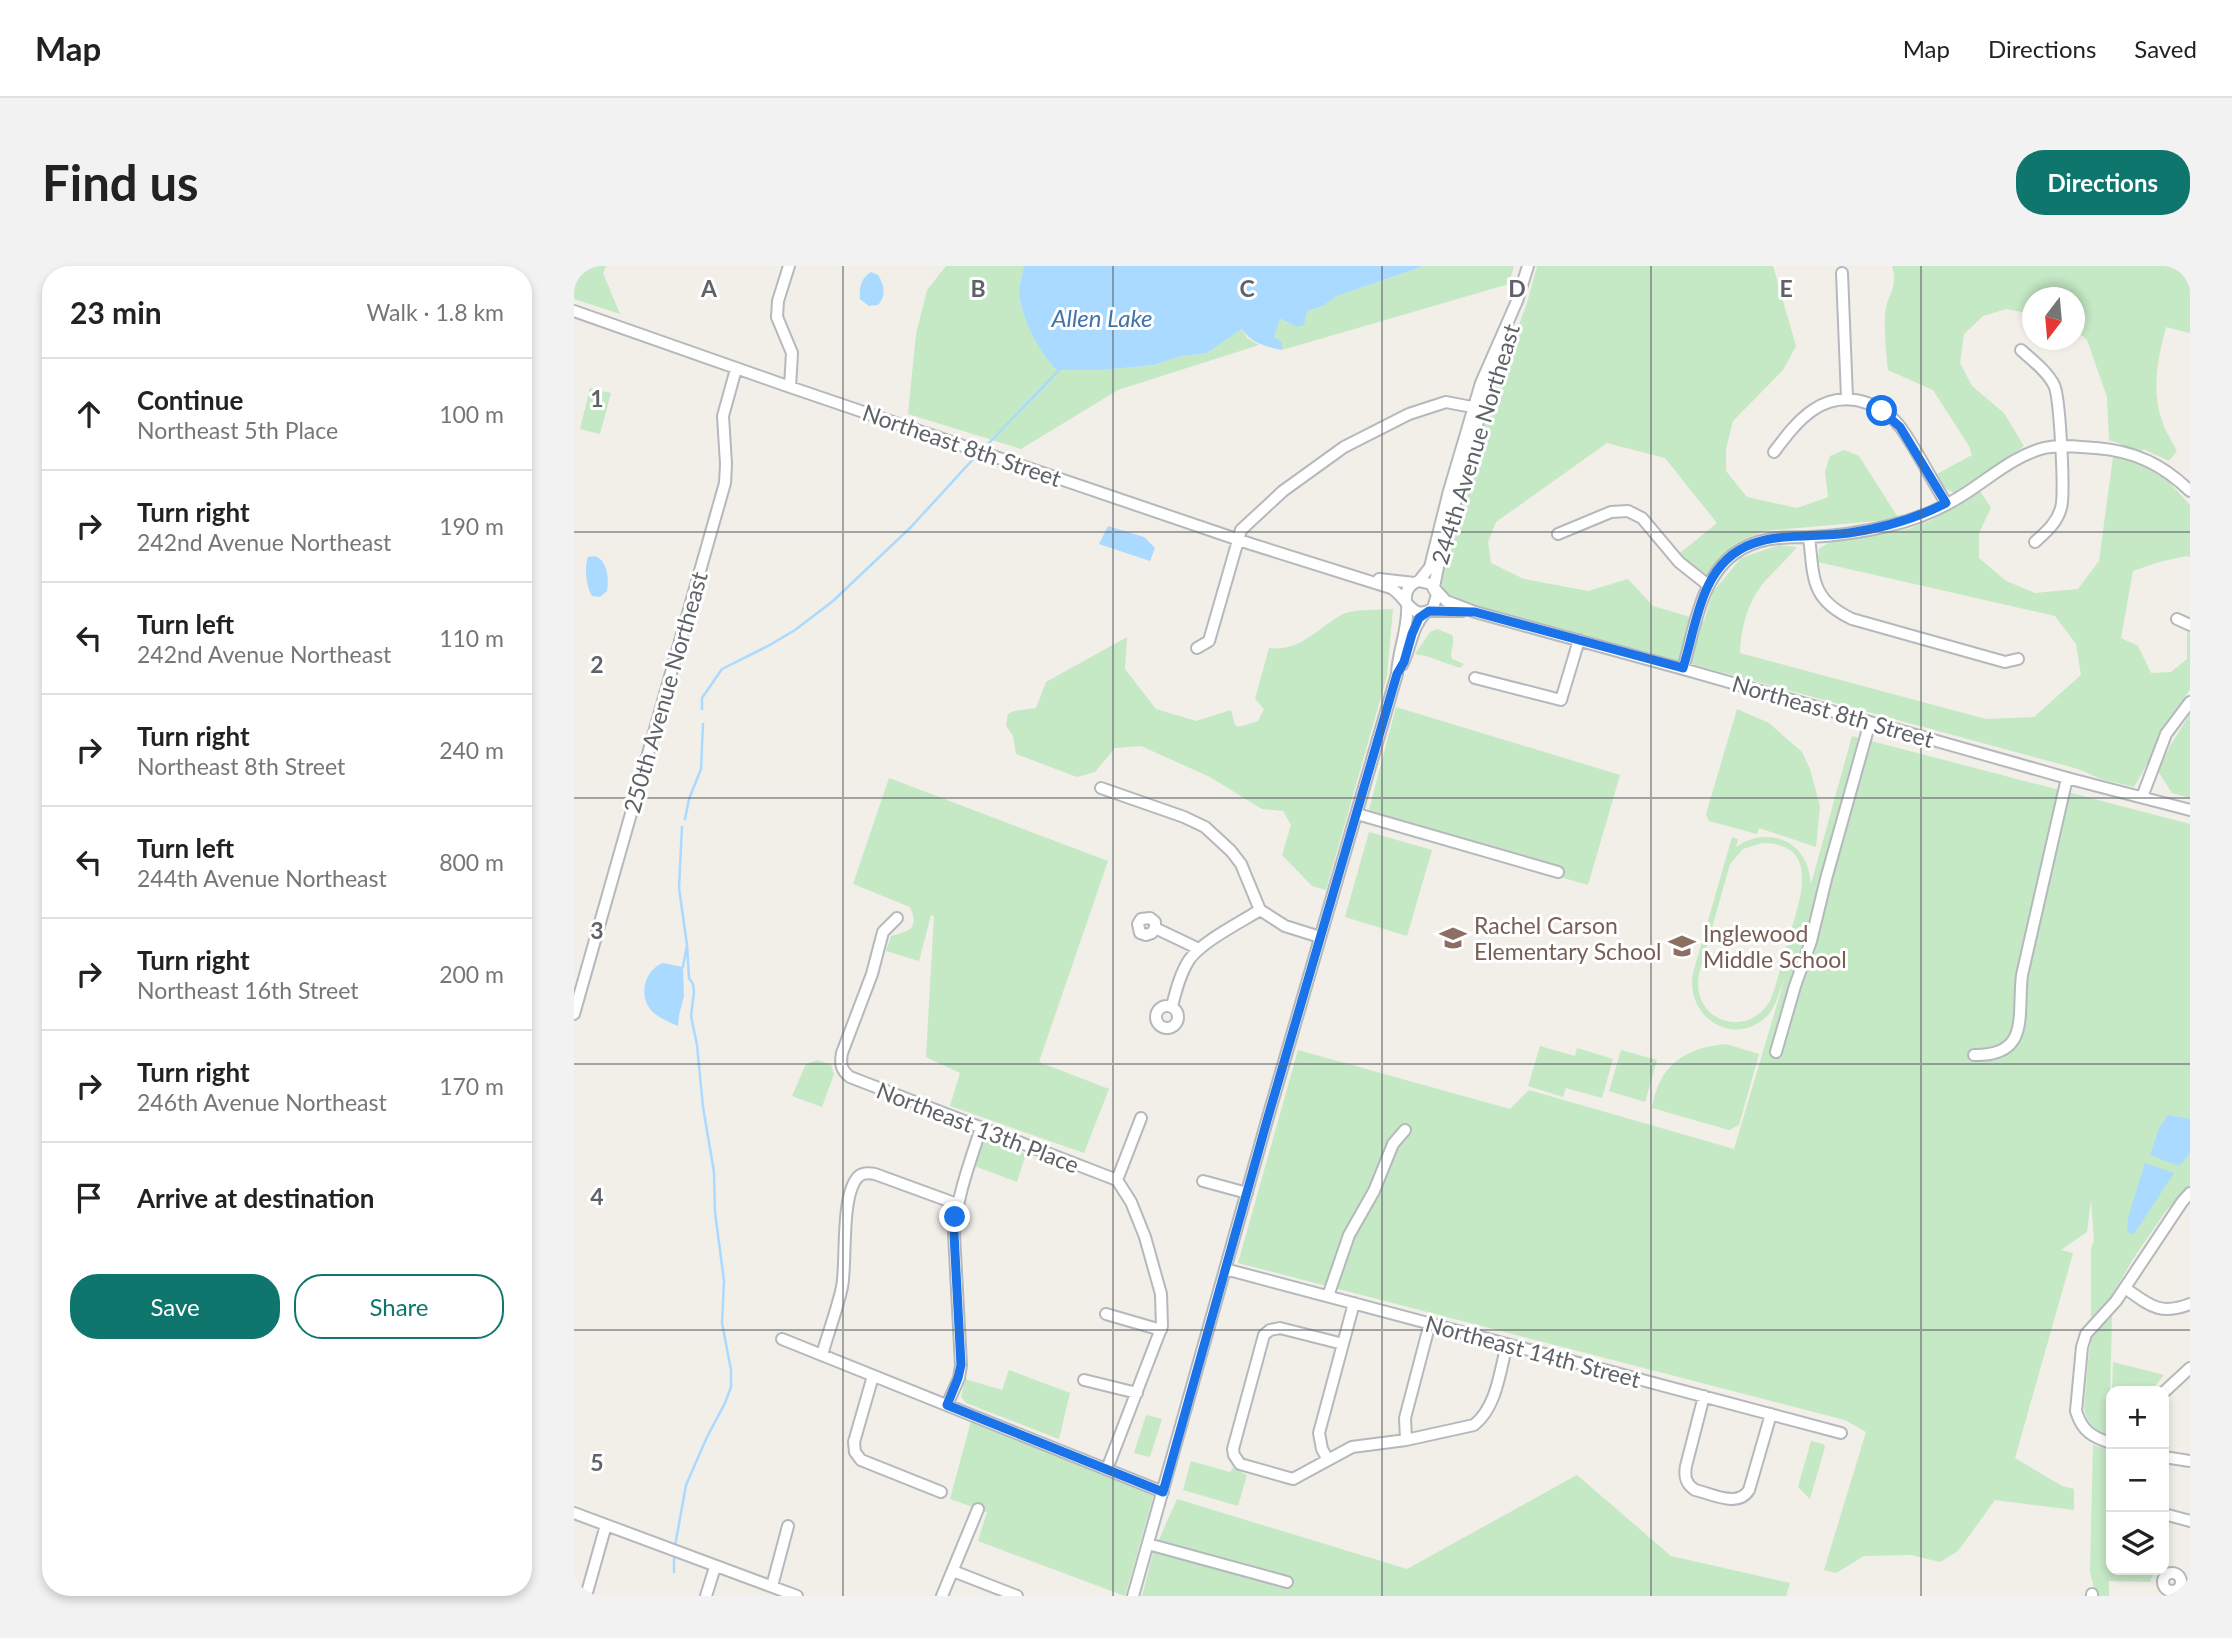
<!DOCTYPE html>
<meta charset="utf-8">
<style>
:root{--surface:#fff;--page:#f2f2f2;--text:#222;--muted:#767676;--line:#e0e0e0;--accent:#0f766e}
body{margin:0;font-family:Lato,sans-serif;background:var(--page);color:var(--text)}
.controls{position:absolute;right:21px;bottom:21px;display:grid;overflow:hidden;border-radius:14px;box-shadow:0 4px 10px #0003}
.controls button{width:63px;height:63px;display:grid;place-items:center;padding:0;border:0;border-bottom:2px solid var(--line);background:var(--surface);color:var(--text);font:35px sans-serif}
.compass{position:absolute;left:1448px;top:21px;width:63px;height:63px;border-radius:50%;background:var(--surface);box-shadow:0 4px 10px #0003;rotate:196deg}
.stop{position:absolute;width:21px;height:21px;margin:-16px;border:5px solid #1a73e8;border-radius:50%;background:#fff}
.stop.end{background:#1a73e8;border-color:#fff;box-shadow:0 2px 7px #0008}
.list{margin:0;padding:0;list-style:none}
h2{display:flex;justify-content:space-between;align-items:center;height:91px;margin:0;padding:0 28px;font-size:30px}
h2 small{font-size:23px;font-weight:400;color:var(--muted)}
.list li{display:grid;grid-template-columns:46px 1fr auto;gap:21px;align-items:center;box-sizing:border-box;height:112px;padding:0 28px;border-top:2px solid var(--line)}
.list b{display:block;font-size:26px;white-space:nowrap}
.list p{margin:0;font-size:23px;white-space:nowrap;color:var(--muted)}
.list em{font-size:23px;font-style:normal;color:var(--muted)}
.actions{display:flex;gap:14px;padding:21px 28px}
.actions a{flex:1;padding:16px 0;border:2px solid var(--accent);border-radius:28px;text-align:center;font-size:24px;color:var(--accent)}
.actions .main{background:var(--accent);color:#fff}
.icon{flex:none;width:38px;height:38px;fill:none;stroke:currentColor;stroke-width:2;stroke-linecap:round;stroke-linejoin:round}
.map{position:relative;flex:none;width:1616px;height:1330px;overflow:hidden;border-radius:28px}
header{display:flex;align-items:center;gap:42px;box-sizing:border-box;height:98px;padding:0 35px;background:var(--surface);border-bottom:2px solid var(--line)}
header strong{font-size:33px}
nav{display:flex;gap:38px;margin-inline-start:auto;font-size:24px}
.intro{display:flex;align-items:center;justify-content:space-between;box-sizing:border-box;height:168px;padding:0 42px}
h1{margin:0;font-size:49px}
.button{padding:18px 32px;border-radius:28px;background:var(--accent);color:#fff;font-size:24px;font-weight:700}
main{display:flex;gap:42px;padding:0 42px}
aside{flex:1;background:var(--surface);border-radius:28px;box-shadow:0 4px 10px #0003}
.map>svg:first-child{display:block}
</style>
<header>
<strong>Map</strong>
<nav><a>Map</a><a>Directions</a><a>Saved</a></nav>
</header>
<div class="intro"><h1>Find us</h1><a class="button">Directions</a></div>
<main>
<aside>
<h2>23 min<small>Walk · 1.8 km</small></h2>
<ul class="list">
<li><svg class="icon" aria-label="ahead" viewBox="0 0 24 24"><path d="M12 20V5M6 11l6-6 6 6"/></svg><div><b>Continue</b><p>Northeast 5th Place</p></div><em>100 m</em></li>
<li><svg class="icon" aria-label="right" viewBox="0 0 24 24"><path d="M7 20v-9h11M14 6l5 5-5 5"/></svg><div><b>Turn right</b><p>242nd Avenue Northeast</p></div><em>190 m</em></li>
<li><svg class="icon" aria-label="left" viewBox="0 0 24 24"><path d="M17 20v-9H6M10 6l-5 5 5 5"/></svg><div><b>Turn left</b><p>242nd Avenue Northeast</p></div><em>110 m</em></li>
<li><svg class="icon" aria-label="right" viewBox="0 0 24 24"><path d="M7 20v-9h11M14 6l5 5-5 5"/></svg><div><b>Turn right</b><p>Northeast 8th Street</p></div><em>240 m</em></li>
<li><svg class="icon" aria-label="left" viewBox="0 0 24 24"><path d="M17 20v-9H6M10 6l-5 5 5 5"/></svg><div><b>Turn left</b><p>244th Avenue Northeast</p></div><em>800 m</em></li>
<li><svg class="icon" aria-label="right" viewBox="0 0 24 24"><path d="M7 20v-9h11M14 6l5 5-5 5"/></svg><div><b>Turn right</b><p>Northeast 16th Street</p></div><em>200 m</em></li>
<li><svg class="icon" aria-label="right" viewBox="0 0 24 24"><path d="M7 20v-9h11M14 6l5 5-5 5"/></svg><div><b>Turn right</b><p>246th Avenue Northeast</p></div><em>170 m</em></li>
<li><svg class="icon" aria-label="arrive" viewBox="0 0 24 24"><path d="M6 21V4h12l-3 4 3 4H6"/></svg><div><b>Arrive at destination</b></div></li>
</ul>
<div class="actions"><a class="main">Save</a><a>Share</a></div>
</aside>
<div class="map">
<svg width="1616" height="1330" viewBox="0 0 1616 1330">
<rect width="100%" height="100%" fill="#f1efe8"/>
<!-- green -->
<path fill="#c5e8c5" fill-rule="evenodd" d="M0,0h32l-3,7 17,41 -46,-15z
M372,0h78c-2,9 -5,19 -5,28 3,29 21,53 38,76h44l54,-5 22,-8 30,-4 35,-24 5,9 12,7 -141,45 -97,59 -113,-35 8,-80 11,-44z
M850,0h90l-5,18 -227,66v-8l-8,-5 5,-18 17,8 11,-16 16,-5 14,-10z
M963,0h236l23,80 -13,24 -50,51 -7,28v22l21,26 50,11 31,-11 -3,-25 5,-16 14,-6 15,6 40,63 -135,12 -28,13 -29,31 -28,-21 38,-31 -52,-65 -58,-15 -111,79 -8,20 3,21 33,16 64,12 40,-12 25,27 51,15 9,-29 28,-34 38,-13 18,2c-10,12 -21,22 -31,33 -18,20 -25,47 -26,73l246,66 48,-2 47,-42 -5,-31 -21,-28 -237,-54 1,-13 11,-7 78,-13 24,-9 48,-29 11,17 -12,25v25l27,23 29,12 43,-4 21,-28 14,-104 8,-13 -12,-4 -2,-43 -20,-57 -12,-11 -1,-31h-42v16l-26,-5 -23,7 -19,18 -4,29 12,23 32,27 20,33 -68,48 -10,-5 -11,-14 37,-20 -3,-9 -36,-56 -45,-20c-2,-18 -4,-37 -3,-56 2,-20 14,-26 7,-48h298v67l-24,-6c-8,30 -15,63 -4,94 3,10 10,20 15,30l-8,10 -26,-12 -4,14 29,18 22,24v52l-3,-1 -28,6 -26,9 -12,67 17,8 13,27 20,-1 16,-13v-27l3,1v56l-56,98 -33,-8 -23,-10 -615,-167 -17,-8 -5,-11 3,-19 50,-173 33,-88z
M16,122l21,5 -11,41 -20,-5z
M819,343l-6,67 -61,214 -14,-4 -30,-31 9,-30 -8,-14 -21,-2 -52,-32 -69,-31 -26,2 -20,24 -18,5 -61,-23 -3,-18 -7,-10 2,-12 6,-3 22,-3 10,-26 81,-45 -2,32 31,40 40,12 35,-11 4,15 4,2 19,-6 6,-12 -9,-10 14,-51c32,4 48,-20 74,-34 11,-5 37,-4 50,-5z
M863,363l15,6c4,8 -3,16 0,24l12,5 -4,4 -34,-12 -11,-2 15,-22z
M822,441l224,68 -32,110 -222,-64z
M1163,443l32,14 33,29 8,17 10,37 -4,41 -57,-19 -2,6 -48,-13 -3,-7z
M1616,448v84l-18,-5 -14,-22 12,-25z
M1278,470l338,88v361l-24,26 -33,48 -22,38 -20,21v-70l3,-7 -3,-41 -4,32 -26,18 12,3 -58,205 47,28 12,3v21l-79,-10 -37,51 -18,11 -29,-7 -47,1 -28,17 -12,-3 42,-138 -21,-12 -607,-157 60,-213 212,59 19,-19 205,59 50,-168c-6,12 -8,28 -20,38 -35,28 -79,-5 -71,-46l39,-136 6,2 -2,8c23,-17 58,-13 70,16 3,7 4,15 5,21zM1188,577c61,0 37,60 27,94 -6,21 -11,43 -19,64 -24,40 -80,19 -71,-27l31,-110 13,-15z
M315,512l219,83 -69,201 70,27 -25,64 -134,-47 10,-33 -34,-16 8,-141 -3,-1 -12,46 -33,-10 5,-15c18,-5 29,-7 19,-29l-57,-23z
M795,566l63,18 -25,86 -62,-19z
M1152,778l33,10 -20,71 -10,5 -77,-22c7,-42 31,-60 74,-64z
M966,780l35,10 2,-8 36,11 -11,39 -36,-10 -3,9 -35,-11z
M1047,784l36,10 -12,42 -36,-11z
M243,794l14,4 3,10 -12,33 -30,-11 14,-32z
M416,873l36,15 -9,28 -43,-16 9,-23z
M1538,1049l-3,120c-13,-4 -23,-12 -25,-27l4,-47 4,-26z
M1539,1096l51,13 -13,16h-39z
M435,1104l61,23 -11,46 -93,-36 -5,-6 4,-18 37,11z
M572,1149l16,4 -12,38 -16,-4z
M397,1155l183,73 -29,102 -147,-55 9,-29 -37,-13z
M1237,1175l12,3 2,3 -15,52 -12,-12z
M1519,1179l18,5v120h44l-5,12 -41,-1v15h-13l-6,-24z
M617,1195l39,11 3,-4 14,7 -9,31 -55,-16z
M1003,1209l94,81 119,27 -4,13h-644l11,-43 24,-54 230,70z"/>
<!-- water -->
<path fill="#aadaff" d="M450,0h400l-87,30 -14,10 -16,5 -3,14 -8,2 -16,-8 -6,18 8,5v8c-17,-4 -30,-6 -40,-21l-35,24 -30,4 -22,8 -54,5h-44c-18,-18 -35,-50 -38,-76 0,-8 3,-19 5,-28z
M297,6l7,3c6,10 9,20 0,30l-9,1 -9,-7c-1,-11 1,-21 11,-27z
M534,260l36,11 11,11 -5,13 -51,-17z
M21,290c13,5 14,23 12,35l-7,6 -8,-1c-6,-10 -8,-29 -4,-39z
M89,697l20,4 1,29 -5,19 -1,11c-9,-4 -22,-9 -28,-17 -12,-16 -4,-40 13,-46z
M1594,849l22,4v34l-11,13 -29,-11 9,-27z
M1571,897l29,10 -40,61 -7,-2 1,-14z"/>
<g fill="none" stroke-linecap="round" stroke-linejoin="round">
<!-- stream -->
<path stroke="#aadaff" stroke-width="2.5" d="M414,178l72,-75
M128,443v-11l20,-29 46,-23 27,-16 38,-29 78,-74 64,-70
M111,553l4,-20 12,-30 2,-45
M108,561l-3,61 8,57 -4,22
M101,1280l11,-61 21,-48 18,-34 6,-16v-17l-9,-47 2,-42 -9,-69 -1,-40 -11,-65 -6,-62 -6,-29 3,-24 -1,-8 -4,-6 -2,-33
M100,1306v-13"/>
<!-- minor casing -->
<g stroke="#b5b8bc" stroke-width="14">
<path id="minor" d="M215,0l-11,35 -1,16 15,36 -2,34
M1268,7l5,125
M0,45l216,76 461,157 140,44c16,9 21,35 42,20l4,-13 -6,-11 -12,-3c-10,3 -14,10 -13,20
M1447,84c11,10 26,21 33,35 6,12 11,110 7,123 -4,15 -15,24 -26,34
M1200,186c23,-31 49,-64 93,-49 13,4 26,14 34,25 17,24 30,51 45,75
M984,268l53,-22 17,-1 14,7 37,44 29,23
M1235,271c5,41 1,62 43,82l153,43 13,-3
M805,313l35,4
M845,315l11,-14 19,-76 32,-108 36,-82 11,-35
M860,321l6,-30 48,-171 19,-48
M862,324l10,11 29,11 208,57 384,109 123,32
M855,345h33
M1603,353l13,6
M623,382l12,-7 32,-111 42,-39 61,-44 65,-33 37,-12 36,7
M828,399c9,-17 9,-38 24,-53
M1109,403c11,-38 17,-90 51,-115 23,-17 48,-17 75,-17 26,-1 54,-5 79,-11 27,-6 55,-18 78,-33 25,-16 48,-37 78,-45 17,-4 35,-1 52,0 39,3 67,17 94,43
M901,412l86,22 18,-60
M527,522l83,29 21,10 26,24 10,13 19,46 25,16 35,11
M1568,531l24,-63 24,-32
M783,548l201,58
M323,652l-14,14 -11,42 -30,79c-2,11 -1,17 8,24l267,103
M581,662l-3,5 -6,2 -6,-2 -2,-9 3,-5 9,-1 5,4v6l44,21
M582 751a11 11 0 1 1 22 0a11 11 0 1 1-22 0Z
M598,740c4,-15 8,-32 17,-46 12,-18 52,-38 71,-50
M0,748l151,-531 1,-19 -3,-48 13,-47
M1202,786l19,-66 16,-45 15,-62 44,-157
M1400,789c57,1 43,-40 48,-80l45,-197
M543,914l24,-62
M629,915l44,12
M651,1003l616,164
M1551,1022c24,17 35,28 65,16
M754,1030l21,-61 25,-44 19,-47 12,-14
M532,1048l55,16
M208,1073l381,153
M769,1078l-63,-16 -10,2 -6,5 -31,114 1,6 6,9 53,15 59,-32 54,-7 68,-15c23,-18 26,-55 33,-81
M248,1089c6,-22 15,-45 20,-68 5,-25 -2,-94 17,-111 4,-3 11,-3 16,-2l82,30
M299,1110l-19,66 1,10 6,8 80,32
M510,1114l53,13
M1590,1126l26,-24
M1130,1130l-18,70c-2,11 0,18 9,24 18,4 43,18 54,0l22,-76
M373,1139l12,-27 2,-13 -7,-131c3,-38 15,-69 27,-106
M832,1174l-1,-22 25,-95
M1537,1177c-19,-6 -29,-12 -35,-32l6,-64 4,-13 30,-33 66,-99 8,-9
M1590,1191l26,4
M754,1194l-6,-11 -3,-16 35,-130
M533,1203l55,-143 -1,-32 -16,-57 -14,-35 -14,-22
M0,1247l223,83
M1590,1248l26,7
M574,1278l139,38
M379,1305l64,25
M1589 1316a9 9 0 1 1 18 0a9 9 0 1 1-18 0Z
M198,1320l16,-60
M12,1330l20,-71
M132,1330l9,-29
M368,1330l36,-87
M559,1330l135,-479 129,-443c1,-24 12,-46 10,-70
M1518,1330v-2"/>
</g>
<!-- minor -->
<use href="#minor" stroke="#fff" stroke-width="10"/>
</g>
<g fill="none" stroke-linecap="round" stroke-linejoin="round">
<!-- route -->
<path stroke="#1a73e8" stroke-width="9" d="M381,951l-1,17 7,131 -3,13 -11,27 216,87 105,-375 129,-443 7,-12 8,-28 7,-16 10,-7 46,1 208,56c8,-25 13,-58 25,-82 29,-61 87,-46 141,-53 35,-5 66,-14 97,-30l-46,-76 -18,-16"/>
</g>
<!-- grid -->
<path fill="none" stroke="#5f6368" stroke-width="2" stroke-opacity="0.55" d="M269,0v1330M539,0v1330M808,0v1330M1077,0v1330M1347,0v1330M0,266h1616M0,532h1616M0,798h1616M0,1064h1616"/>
<!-- icons -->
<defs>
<g id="school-bare" transform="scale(2.1)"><path d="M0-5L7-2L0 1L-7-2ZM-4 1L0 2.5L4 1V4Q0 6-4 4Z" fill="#8d6e63" stroke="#fff" stroke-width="2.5" paint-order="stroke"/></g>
</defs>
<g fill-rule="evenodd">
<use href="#school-bare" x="879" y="672"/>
<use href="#school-bare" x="1108" y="680"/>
</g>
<g text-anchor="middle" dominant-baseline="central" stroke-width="6" stroke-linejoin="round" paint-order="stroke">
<!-- street labels -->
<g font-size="23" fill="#5f6368" stroke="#fff">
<text transform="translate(901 178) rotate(-73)">244th Avenue Northeast</text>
<text transform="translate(388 179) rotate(19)">Northeast 8th Street</text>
<text transform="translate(91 426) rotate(-74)">250th Avenue Northeast</text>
<text transform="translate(1259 445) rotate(16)">Northeast 8th Street</text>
<text transform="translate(404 861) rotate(21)">Northeast 13th Place</text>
<text transform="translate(959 1085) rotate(15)">Northeast 14th Street</text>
</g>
<!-- education labels -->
<g font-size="23" fill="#785e54" stroke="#fff" text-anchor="start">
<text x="900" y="659">Rachel Carson<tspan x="900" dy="26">Elementary School</tspan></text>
<text x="1129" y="667">Inglewood<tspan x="1129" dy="26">Middle School</tspan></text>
</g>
<!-- water labels -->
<g font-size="24" font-style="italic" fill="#4174aa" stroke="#fff">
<text x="528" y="51">Allen Lake</text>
</g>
</g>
<g font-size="23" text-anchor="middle" font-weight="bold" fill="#5f6368" stroke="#fff" stroke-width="6" stroke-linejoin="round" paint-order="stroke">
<text x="135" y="31">A</text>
<text x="404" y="31">B</text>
<text x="673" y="31">C</text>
<text x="943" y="31">D</text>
<text x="1212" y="31">E</text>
<text x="23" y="141">1</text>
<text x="23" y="407">2</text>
<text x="23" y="673">3</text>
<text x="23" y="939">4</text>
<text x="23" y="1205">5</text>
</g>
</svg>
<div class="controls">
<button>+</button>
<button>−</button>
<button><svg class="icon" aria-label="layers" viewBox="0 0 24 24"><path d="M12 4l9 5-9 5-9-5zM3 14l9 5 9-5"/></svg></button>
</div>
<svg class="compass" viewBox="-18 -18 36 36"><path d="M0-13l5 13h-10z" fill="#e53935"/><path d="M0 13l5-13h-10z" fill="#767676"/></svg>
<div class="stop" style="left:1308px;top:145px"></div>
<div class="stop end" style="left:381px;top:951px"></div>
</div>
</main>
